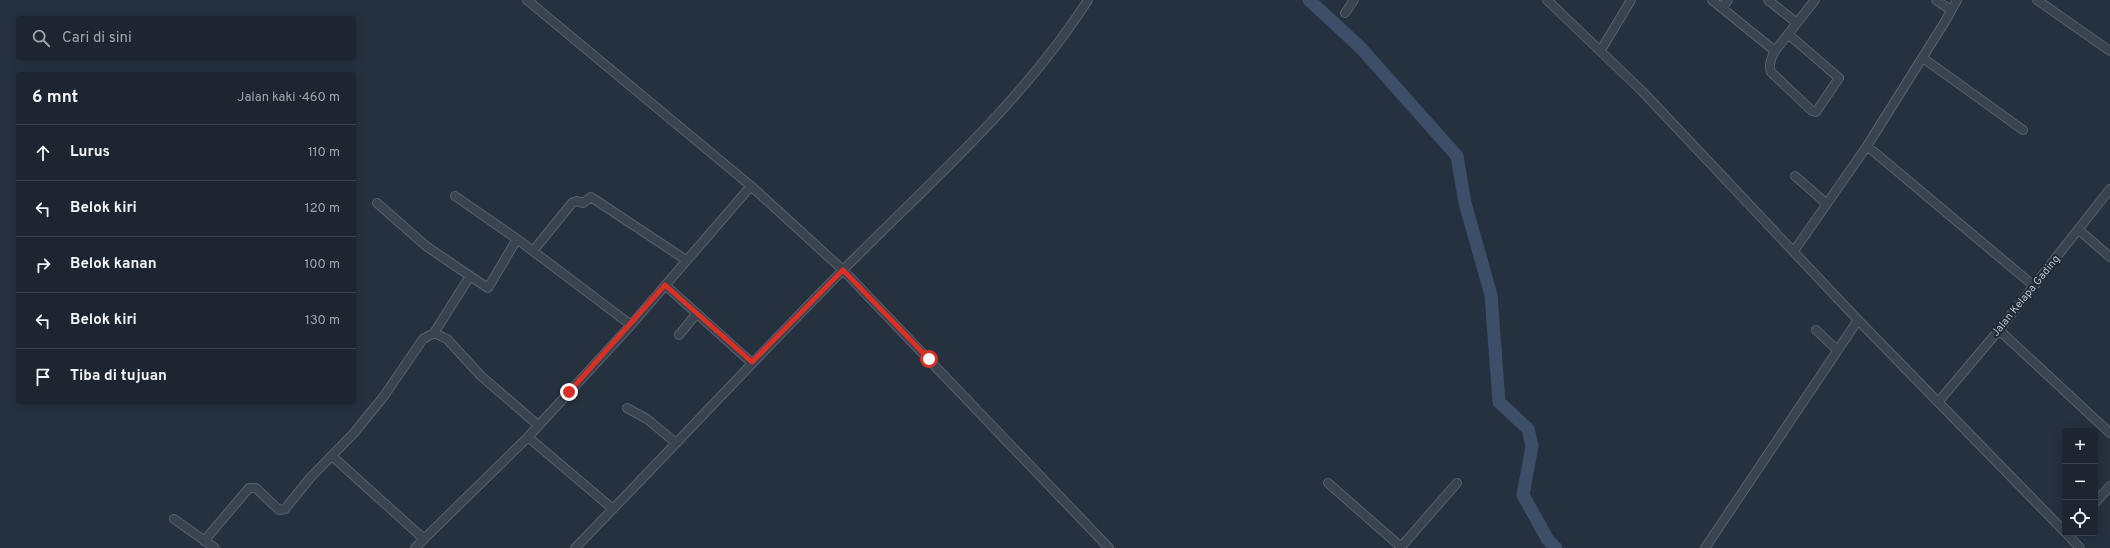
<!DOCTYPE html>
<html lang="id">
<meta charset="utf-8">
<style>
:root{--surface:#1c2530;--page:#29313c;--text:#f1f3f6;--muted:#a0a5ab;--line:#3a424c}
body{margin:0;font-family:Overpass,sans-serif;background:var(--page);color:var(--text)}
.controls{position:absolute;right:12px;bottom:12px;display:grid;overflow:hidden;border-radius:4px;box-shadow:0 2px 10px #0003}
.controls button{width:36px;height:36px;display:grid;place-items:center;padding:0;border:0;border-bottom:1px solid var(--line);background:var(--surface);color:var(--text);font:20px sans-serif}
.stop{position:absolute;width:12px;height:12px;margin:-9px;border:3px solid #d93025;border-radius:50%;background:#fff}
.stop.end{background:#d93025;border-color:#fff;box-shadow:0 1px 4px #0008}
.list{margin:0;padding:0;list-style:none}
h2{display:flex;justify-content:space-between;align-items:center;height:52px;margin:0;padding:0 16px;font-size:17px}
h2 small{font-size:13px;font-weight:400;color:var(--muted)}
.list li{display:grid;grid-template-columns:26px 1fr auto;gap:12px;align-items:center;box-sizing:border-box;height:56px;padding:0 16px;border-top:1px solid var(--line)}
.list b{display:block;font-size:15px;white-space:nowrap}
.list em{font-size:13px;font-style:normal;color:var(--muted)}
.icon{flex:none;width:22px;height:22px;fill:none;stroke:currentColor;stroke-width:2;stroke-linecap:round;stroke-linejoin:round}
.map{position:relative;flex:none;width:2110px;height:548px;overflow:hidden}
.search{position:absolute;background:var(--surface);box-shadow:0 2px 10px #0003;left:16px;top:16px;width:340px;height:44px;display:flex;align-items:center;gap:10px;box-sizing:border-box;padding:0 14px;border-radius:4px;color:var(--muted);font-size:15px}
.panel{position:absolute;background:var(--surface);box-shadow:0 2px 10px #0003;left:16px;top:72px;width:340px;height:332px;border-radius:4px}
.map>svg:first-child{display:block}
</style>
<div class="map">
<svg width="2110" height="548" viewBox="0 0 2110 548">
<rect width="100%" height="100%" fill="#263140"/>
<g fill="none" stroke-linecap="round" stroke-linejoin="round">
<!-- river -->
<path stroke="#3c4e68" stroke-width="13" d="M1309,0l51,47 97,109 8,47 26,92 8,107 29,27 4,17 -9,49 25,45 8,8"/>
<!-- minor casing -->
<g stroke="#58616d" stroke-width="10">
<path id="minor" d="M527,0l224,186 92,84 266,278
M1547,0l95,91 216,229 207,212
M1712,0l63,51c-4,7 -7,14 -4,21l41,39 4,1 23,-34 -51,-44
M1768,0l29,23
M1936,0l15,10
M2037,0l73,51
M1722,8l6,-8
M1345,13l9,-13
M1601,50l30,-50
M1775,51l40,-51
M1923,58l100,72
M1867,146l167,140
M1795,176l32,28
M455,196l62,43 114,86
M377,203l49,43 44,30
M2079,230l31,27
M533,251l39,-48 5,-2 6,2 8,-6 95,63
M1794,251l73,-105 79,-126 11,-20
M665,285l87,78
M1816,330l21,20
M1999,330l111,103
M434,333l36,-57 18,12 29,-49
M679,335l18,-22
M1939,401l60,-71 111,-141
M627,408l20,11 29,24
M528,437l85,72
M332,456l92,83 104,-102 103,-112 120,-139
M1328,483l73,64
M2095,503l15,-17
M174,519l41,29
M2066,533l14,15
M204,541l45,-53h7l23,22 6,-1 25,-31 44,-45 30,-37 39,-57 11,-6 13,6 34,37 57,49
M415,548l9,-9
M575,548c90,-92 177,-186 267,-277 86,-87 180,-168 246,-271
M1400,548l57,-65
M1705,548l153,-228"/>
</g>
<!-- minor -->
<use href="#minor" stroke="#3a4350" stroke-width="8"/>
</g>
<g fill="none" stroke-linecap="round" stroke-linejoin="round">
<!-- route -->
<path stroke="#d93025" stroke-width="5" d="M569,392l96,-107 87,77 91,-92 86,89"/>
</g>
<g text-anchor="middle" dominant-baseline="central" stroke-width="4" stroke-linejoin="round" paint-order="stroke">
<!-- street labels -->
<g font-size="11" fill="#b7beca" stroke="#1f2835">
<text transform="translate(2026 296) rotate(-51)">Jalan Kelapa Gading</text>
</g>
</g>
</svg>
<div class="controls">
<button>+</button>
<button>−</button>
<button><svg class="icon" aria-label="locate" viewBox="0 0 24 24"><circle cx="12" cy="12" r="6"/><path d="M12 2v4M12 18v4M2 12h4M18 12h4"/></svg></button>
</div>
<div class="stop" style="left:929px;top:359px"></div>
<div class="stop end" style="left:569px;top:392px"></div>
<div class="search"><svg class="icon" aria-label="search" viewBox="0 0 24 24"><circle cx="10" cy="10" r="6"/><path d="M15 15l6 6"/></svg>Cari di sini</div>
<section class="panel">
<h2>6 mnt<small>Jalan kaki · 460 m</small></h2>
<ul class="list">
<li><svg class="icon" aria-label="ahead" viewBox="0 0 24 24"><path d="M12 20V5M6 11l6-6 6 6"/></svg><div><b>Lurus</b></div><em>110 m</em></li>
<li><svg class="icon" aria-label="left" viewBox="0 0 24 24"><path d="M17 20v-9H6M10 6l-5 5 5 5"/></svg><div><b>Belok kiri</b></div><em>120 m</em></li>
<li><svg class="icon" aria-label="right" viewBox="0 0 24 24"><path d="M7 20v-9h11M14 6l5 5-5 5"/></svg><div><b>Belok kanan</b></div><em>100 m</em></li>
<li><svg class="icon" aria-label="left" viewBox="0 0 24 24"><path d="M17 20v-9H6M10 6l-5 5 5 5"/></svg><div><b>Belok kiri</b></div><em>130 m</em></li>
<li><svg class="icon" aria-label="arrive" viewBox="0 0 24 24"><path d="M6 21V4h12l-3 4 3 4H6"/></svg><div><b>Tiba di tujuan</b></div></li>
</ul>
</section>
</div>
